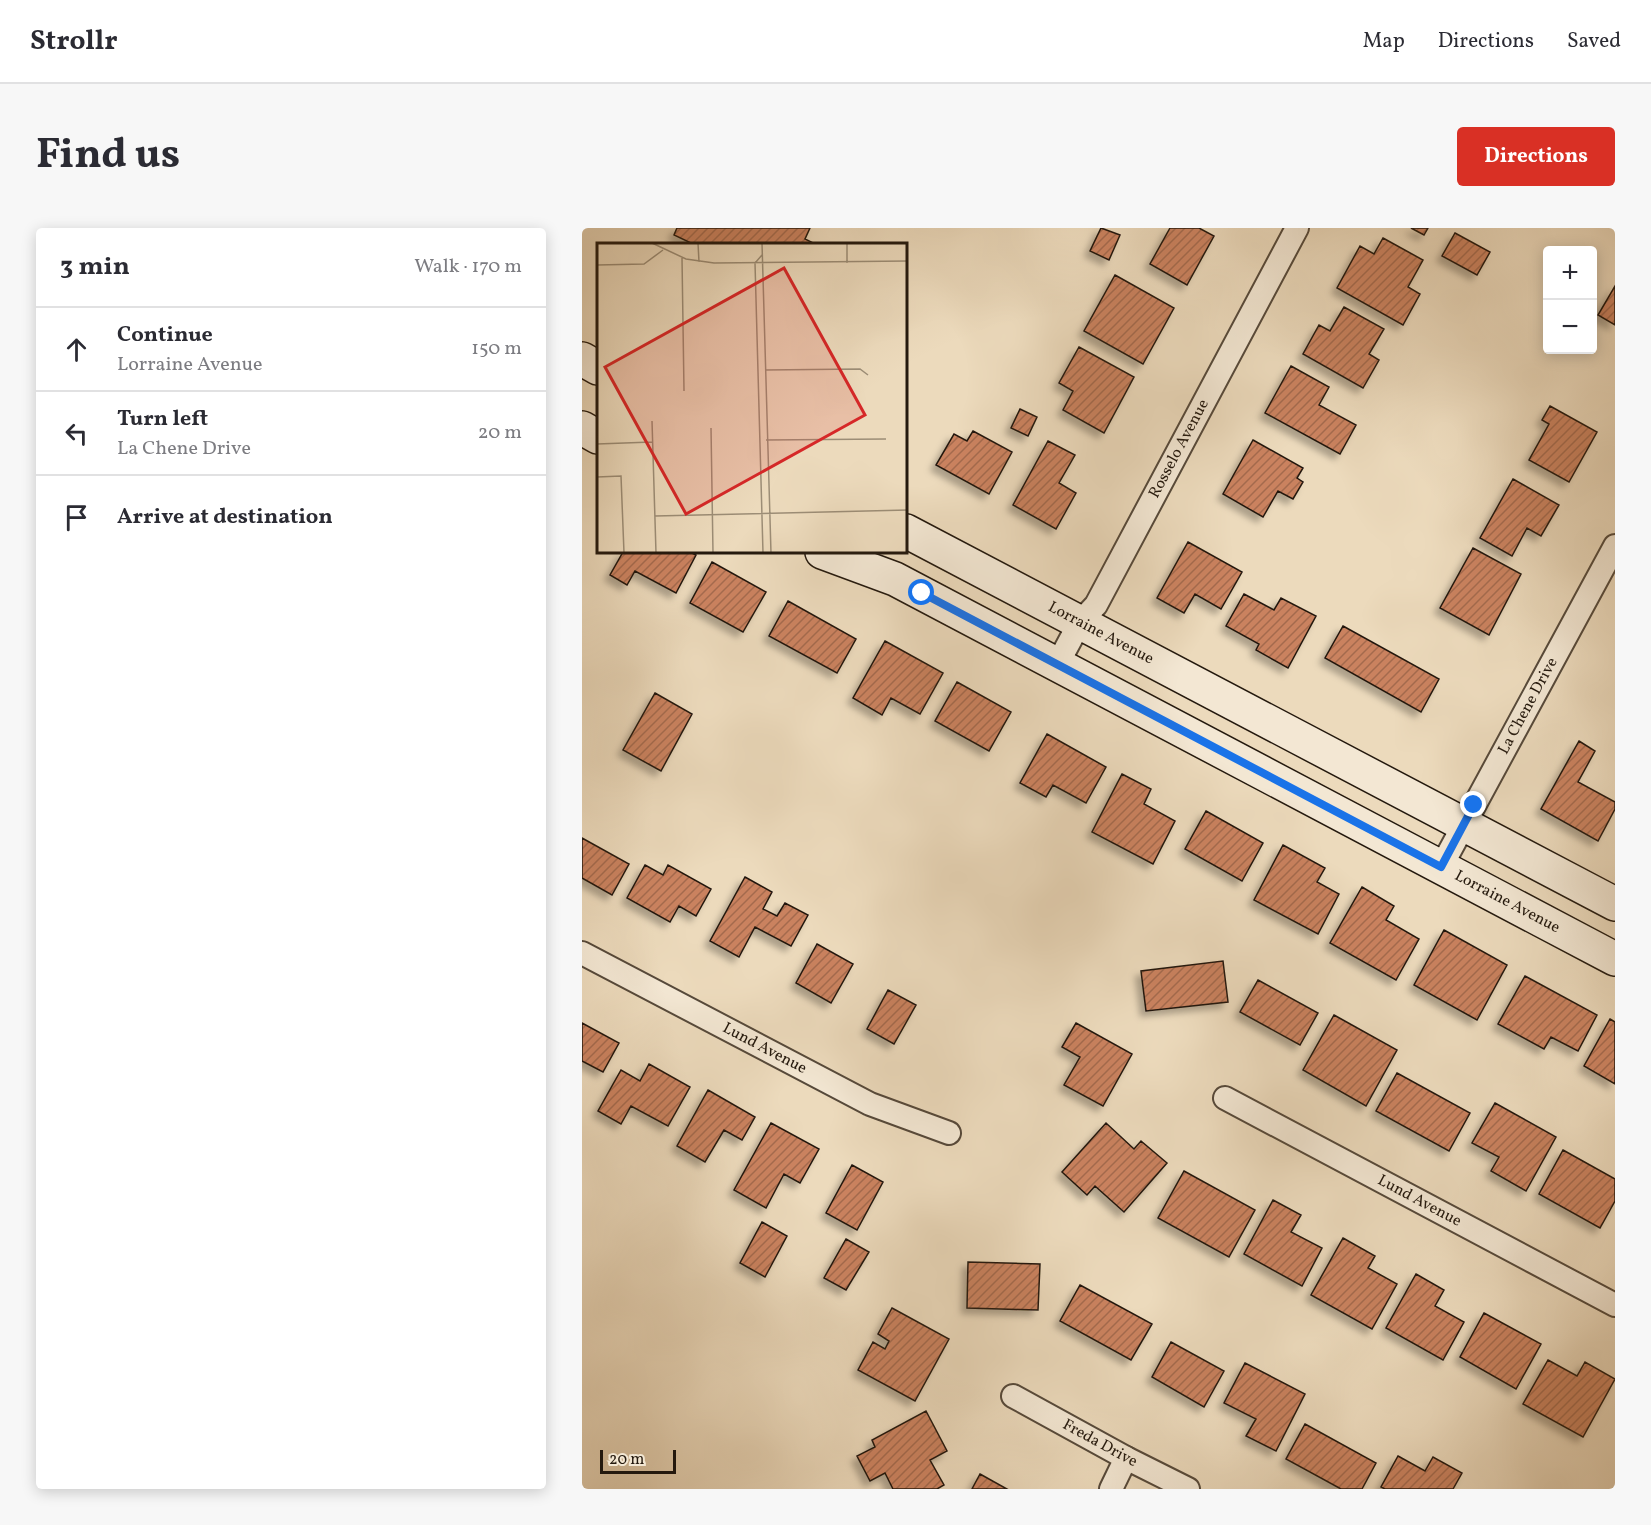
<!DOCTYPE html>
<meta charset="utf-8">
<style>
:root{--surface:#fff;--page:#f7f7f7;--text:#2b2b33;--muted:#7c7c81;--line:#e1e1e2;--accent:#d93025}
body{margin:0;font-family:Vollkorn,serif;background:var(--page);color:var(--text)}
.controls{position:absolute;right:18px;top:18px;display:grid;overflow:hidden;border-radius:6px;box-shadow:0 3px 15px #0003}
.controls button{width:54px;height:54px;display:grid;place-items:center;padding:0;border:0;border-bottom:2px solid var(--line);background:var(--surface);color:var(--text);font:30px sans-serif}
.scale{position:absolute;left:18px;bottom:15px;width:76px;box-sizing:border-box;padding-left:6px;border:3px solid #24190e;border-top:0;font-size:16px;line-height:21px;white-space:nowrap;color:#24190e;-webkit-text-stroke:4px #f3e7d3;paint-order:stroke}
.stop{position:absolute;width:18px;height:18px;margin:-14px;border:4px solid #1a73e8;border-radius:50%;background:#fff}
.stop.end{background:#1a73e8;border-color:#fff;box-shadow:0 2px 6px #0008}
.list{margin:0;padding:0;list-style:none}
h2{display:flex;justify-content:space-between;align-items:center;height:78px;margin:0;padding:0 24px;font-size:26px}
h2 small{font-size:20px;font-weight:400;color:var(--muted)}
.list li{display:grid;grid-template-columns:39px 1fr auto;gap:18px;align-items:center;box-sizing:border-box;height:84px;padding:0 24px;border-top:2px solid var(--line)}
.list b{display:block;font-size:22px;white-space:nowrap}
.list p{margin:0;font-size:20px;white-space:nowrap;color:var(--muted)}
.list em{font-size:20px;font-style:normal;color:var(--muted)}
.icon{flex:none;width:33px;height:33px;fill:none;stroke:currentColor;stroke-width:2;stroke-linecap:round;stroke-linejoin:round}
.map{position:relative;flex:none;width:1033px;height:1261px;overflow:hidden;border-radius:6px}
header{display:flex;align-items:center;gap:36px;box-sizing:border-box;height:84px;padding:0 30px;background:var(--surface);border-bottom:2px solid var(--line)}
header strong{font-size:28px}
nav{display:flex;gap:33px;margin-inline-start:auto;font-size:21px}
.intro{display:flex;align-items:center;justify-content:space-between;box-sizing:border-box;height:144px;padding:0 36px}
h1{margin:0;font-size:42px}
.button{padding:15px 27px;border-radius:6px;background:var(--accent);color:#fff;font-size:21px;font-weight:700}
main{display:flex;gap:36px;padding:0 36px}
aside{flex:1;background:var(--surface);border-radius:6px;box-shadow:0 3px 15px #0003}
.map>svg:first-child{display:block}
</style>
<header>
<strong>Strollr</strong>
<nav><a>Map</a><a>Directions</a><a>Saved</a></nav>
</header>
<div class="intro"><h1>Find us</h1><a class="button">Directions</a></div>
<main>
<aside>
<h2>3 min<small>Walk · 170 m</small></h2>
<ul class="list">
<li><svg class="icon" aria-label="ahead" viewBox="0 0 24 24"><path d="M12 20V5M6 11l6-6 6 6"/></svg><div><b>Continue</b><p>Lorraine Avenue</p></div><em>150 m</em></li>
<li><svg class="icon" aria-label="left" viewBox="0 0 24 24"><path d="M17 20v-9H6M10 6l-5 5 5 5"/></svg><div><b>Turn left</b><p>La Chene Drive</p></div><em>20 m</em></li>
<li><svg class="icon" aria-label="arrive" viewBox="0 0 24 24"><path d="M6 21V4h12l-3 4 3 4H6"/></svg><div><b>Arrive at destination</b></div></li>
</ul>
</aside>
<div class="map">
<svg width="1033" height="1261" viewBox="0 0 1033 1261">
<defs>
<pattern id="building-hatch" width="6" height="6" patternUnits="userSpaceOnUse" patternTransform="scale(1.5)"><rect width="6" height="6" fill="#ca825f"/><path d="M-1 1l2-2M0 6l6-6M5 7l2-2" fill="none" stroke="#a46a4d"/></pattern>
<filter id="shadow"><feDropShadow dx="-5.5" dy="5.5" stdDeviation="3" flood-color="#0004"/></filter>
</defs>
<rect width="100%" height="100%" fill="#ecdabc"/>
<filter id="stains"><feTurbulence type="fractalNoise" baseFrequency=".00333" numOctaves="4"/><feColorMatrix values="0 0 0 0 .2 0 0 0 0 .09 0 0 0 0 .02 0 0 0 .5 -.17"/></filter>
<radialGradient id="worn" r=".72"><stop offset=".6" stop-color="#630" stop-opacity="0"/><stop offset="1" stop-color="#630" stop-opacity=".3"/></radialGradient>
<!-- building -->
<path fill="url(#building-hatch)" stroke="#24190e" stroke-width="1.5" filter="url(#shadow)" d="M95,0h133l-5,11 10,5h-122l-19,-9z
M519,0l19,7 -11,25 -19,-9z
M588,0h29l15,8 -27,49 -37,-21z
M829,0h17l-4,7z
M873,5l35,19 -13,23 -35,-19z
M801,10l40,22 -15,27 12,7 -17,31 -66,-37 23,-42 14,8z
M533,47l59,33 -31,56 -59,-33z
M1033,58v39l-17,-10z
M762,79l40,22 -15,25 10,6 -16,28 -60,-34 16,-29 11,6z
M497,119l55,30 -30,56 -41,-23 10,-19 -14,-8z
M709,138l38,21 -10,18 37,20 -16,29 -75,-41z
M968,178l47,26 -28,50 -40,-22 20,-36 -7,-4z
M438,181l17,8 -9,19 -17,-8z
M391,203l39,21 -23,42 -53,-29 18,-31 13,7z
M671,212l50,28 -6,10 6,4 -10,17 -15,-8 -15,26 -40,-23z
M466,213l27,14 -16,28 17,10 -20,36 -43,-24z
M931,251l46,26 -18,31 -14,-8 -15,28 -32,-18z
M606,314l54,30 -21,37 -26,-15 -11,19 -27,-15z
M891,320l48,26 -32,61 -49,-27z
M41,324h67l6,3 -20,38 -41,-22 -8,14 -17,-10z
M130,334l54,30 -23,40 -53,-29z
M662,366l30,16 7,-12 35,18 -28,52 -32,-18 3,-6 -33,-18z
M206,373l68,38 -19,34 -68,-37z
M761,398l96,53 -18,33 -96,-54z
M303,413l58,32 -23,41 -29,-16 -9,17 -29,-17z
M375,454l54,30 -22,39 -54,-30z
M73,465l37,21 -31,57 -38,-21z
M465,506l59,33 -20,36 -33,-18 -7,12 -26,-14z
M997,513l16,10 -17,31 37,20v7l-17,32 -57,-32z
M540,546l29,15 -7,15 31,17 -22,43 -61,-32z
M624,583l57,32 -21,38 -57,-32z
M0,610l47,26 -17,31 -30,-17z
M701,617l42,23 -8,14 22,12 -21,40 -64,-34z
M63,637l18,10 5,-10 43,24 -15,27 -17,-10 -9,16 -43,-24z
M163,649l27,15 -9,17 14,7 8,-13 23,12 -17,31 -36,-19 -16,30 -29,-16z
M780,659l32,19 -8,14 33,19 -23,41 -66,-37z
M862,702l63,35 -30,55 -63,-35z
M235,716l36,20 -22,39 -35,-20z
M641,733l5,41 -82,9 -5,-40z
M943,748l72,39 -19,36 -27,-14 -7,12 -46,-25z
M676,752l60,33 -18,32 -60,-33z
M306,762l28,15 -22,39 -27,-15z
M752,787l63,35 -31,56 -63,-36z
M1028,791l5,3v62l-31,-18z
M0,795l37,20 -16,29 -21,-11z
M494,795l56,31 -29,52 -39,-21 16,-28 -18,-10z
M67,836l41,23 -22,39 -37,-20 -10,18 -23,-13 23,-41 19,11z
M815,845l73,40 -21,38 -73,-40z
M126,862l47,27 -13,23 -18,-10 -19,32 -28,-16z
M913,875l61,34 -30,54 -35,-20 8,-14 -27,-14z
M189,895l48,26 -19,34 -16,-9 -18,34 -32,-18z
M524,895l28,26 7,-8 26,22 -43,49 -29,-26 -8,9 -25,-23z
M981,922l52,29v22l-15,27 -61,-34z
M270,937l31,17 -26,48 -31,-17z
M602,943l71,39 -26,47 -71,-39z
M691,972l28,15 -10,17 31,16 -20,38 -58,-32z
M180,994l25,14 -22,41 -25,-14z
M761,1010l32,18 -7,12 29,16 -25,45 -61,-34z
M264,1011l23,13 -23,38 -22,-12z
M386,1034l72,2 -2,46 -71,-2z
M834,1046l28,16 -9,16 29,16 -21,38 -57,-32z
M498,1057l72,39 -21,36 -71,-39z
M310,1080l57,31 -34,62 -57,-31 15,-28 12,7 4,-8 -11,-7z
M902,1085l57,31 -25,45 -56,-32z
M589,1114l53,29 -20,36 -52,-30z
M966,1132l29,16 8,-14 30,17 -32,58 -60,-33z
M663,1135l60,31 -29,57 -30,-15 10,-17 -32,-16z
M344,1183l21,40 -17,9 14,25 -7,4h-44l-8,-16 -15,8 -13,-25 18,-9 -3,-7z
M723,1196l71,39 -14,26h-21l-55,-30z
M816,1228l27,15 8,-14 29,16 -9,16h-68l-4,-2z
M398,1246l27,15h-35z"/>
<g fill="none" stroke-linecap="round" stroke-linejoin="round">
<!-- street casing -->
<g stroke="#56493a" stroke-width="26">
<g id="street">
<path id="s1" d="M475,437l23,-43 16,-17 201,-377"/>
<path id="s2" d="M859,639l174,-321"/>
<path id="s3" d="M0,725l288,151 79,29"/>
<path id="s4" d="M643,870l390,207"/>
<path id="s5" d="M431,1168l113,62 62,31"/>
<path d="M529,1261l15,-31"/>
</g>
</g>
<!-- secondary casing -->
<g stroke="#24190e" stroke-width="36">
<g id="secondary">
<path d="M0,131l16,9"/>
<path d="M0,200l16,9"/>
<path id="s6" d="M324,303l709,373"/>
<path id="s7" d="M240,324l73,27 720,380"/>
</g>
</g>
<!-- street -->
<use href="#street" stroke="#f3e7d3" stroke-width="22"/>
<!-- secondary -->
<use href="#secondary" stroke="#f3e7d3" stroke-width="33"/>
</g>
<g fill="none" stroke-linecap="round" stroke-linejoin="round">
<!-- route -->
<path stroke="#1a73e8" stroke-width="8" d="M340,365l519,274 33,-62"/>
</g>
<g text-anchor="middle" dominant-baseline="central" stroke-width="4.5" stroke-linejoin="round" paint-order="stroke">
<!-- street labels -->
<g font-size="16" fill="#24190e" stroke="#f3e7d3">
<text stroke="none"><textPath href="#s1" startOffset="249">Rosselo Avenue</textPath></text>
<text stroke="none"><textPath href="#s6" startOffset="220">Lorraine Avenue</textPath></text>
<text stroke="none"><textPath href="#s2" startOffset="183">La Chene Drive</textPath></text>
<text stroke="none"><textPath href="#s7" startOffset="770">Lorraine Avenue</textPath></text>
<text stroke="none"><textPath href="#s3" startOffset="206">Lund Avenue</textPath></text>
<text stroke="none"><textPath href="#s4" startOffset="220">Lund Avenue</textPath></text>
<text stroke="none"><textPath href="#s5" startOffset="99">Freda Drive</textPath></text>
</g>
</g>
<!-- overview -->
<g transform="translate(15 15)">
<rect width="310" height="310" fill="#ecdabc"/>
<path fill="none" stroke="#9c8d76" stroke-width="1.5" d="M55,0l34,16 28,4 194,-2M101,0l1,19M165,0l9,310M250,0v20M165,12l-7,8 8,290M85,15l2,133M0,22l47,-1 19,-14M168,127l95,-1 8,6M55,178l4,132M114,185l2,125M169,197l120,-1M0,201l55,-2M0,234l24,-1 3,77M58,273l253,-6"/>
<path fill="#d62828" fill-opacity="0.15" stroke="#d62828" stroke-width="3" d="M187,25l81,147 -179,99 -81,-147z"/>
<rect width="310" height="310" fill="none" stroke="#24190e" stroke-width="3"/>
</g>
<rect width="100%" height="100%" filter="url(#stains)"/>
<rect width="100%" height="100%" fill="url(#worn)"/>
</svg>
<div class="controls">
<button>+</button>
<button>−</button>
</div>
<div class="scale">20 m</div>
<div class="stop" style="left:340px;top:365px"></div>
<div class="stop end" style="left:892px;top:577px"></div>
</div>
</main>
